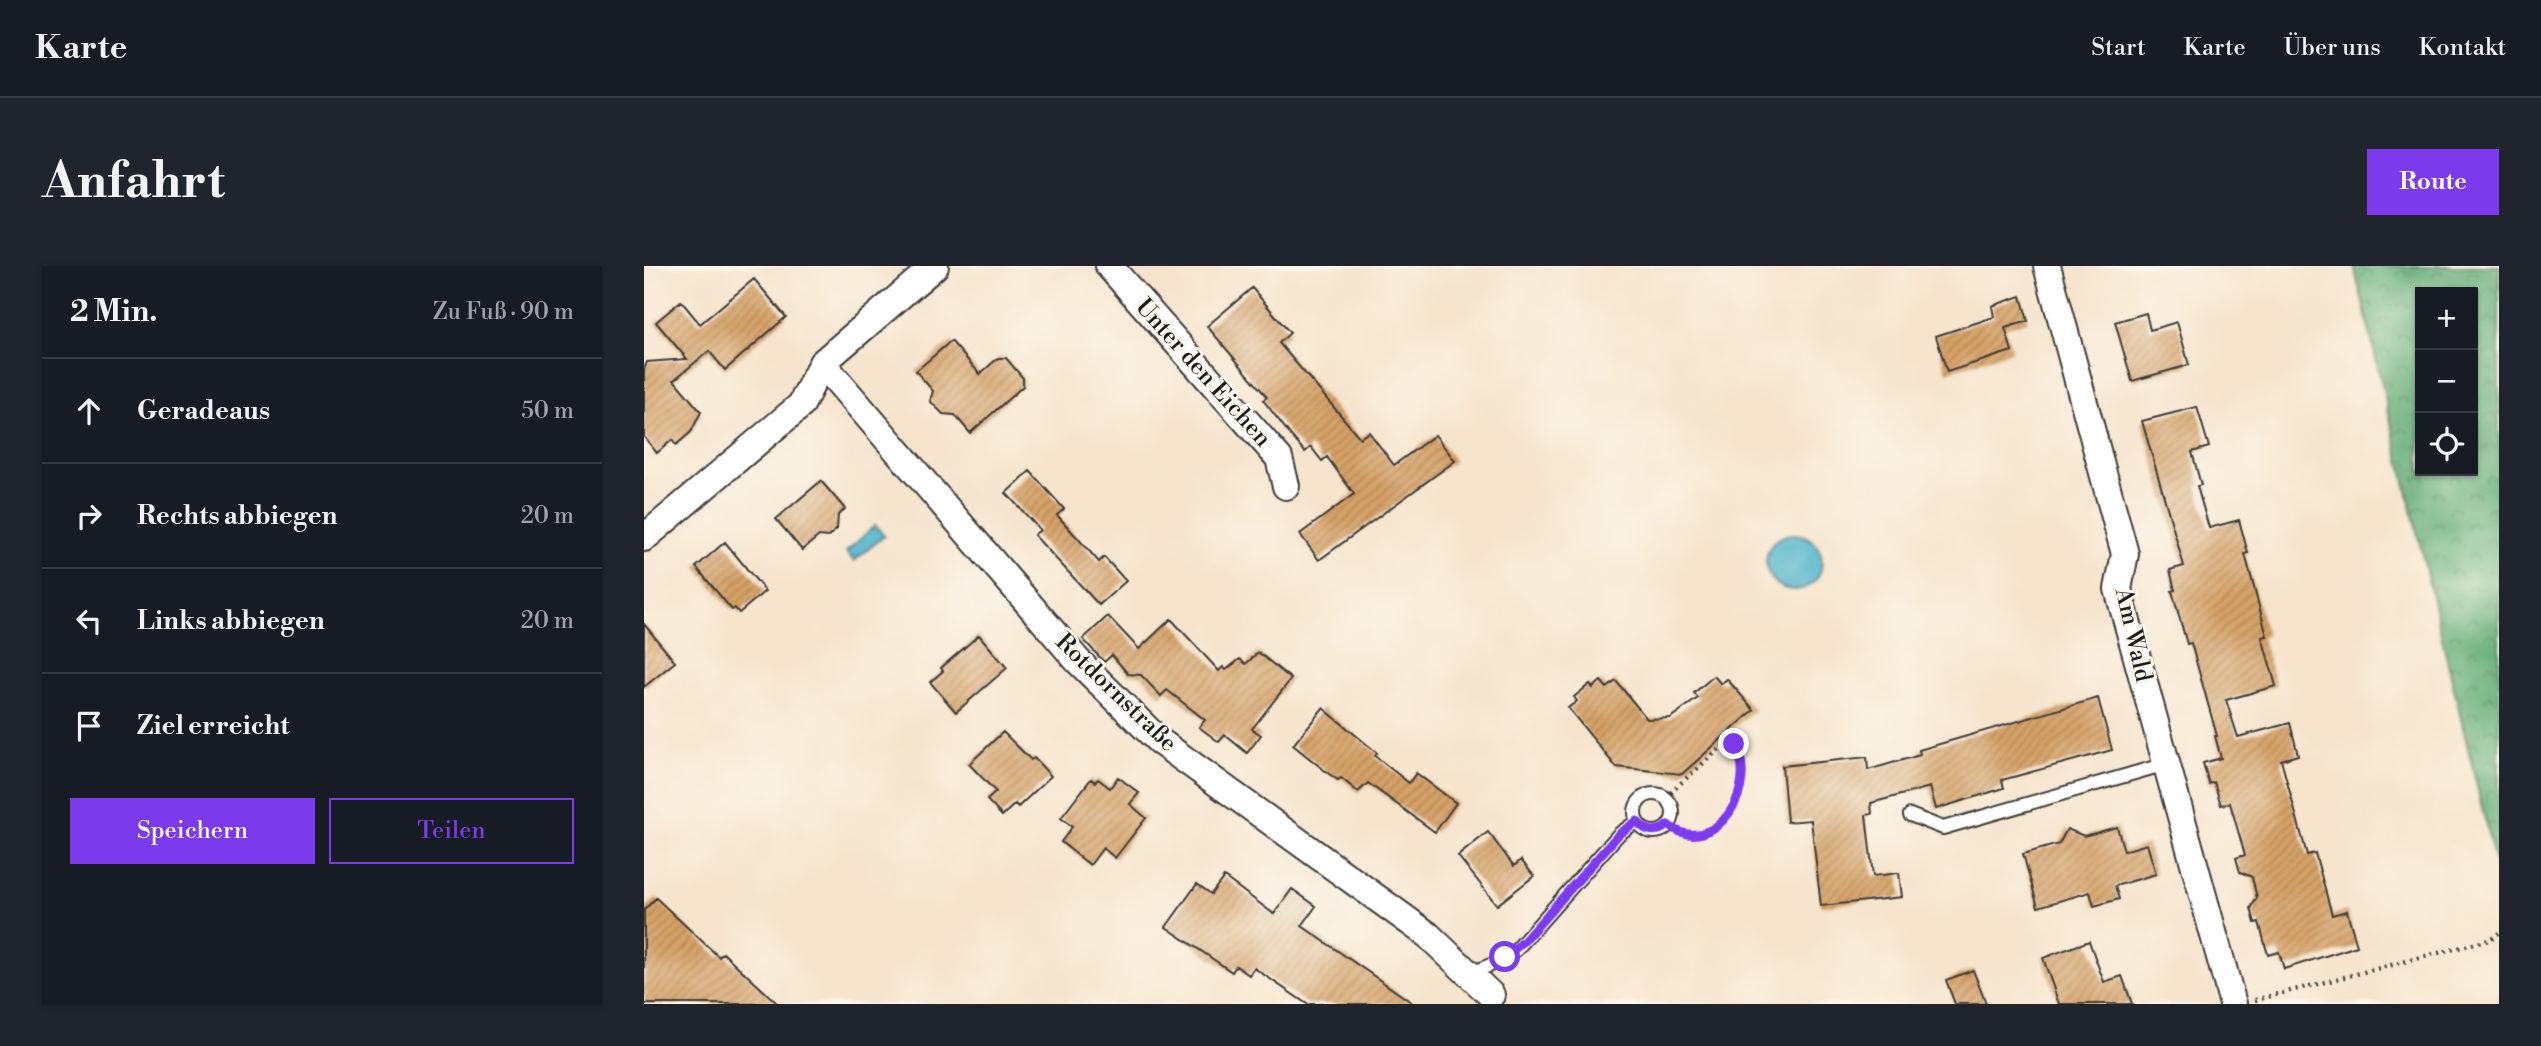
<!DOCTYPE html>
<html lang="de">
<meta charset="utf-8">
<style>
:root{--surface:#171b24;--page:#20242c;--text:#f1f3f6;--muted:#9ea1a6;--line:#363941;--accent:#7c3aed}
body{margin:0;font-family:"Libre Bodoni",serif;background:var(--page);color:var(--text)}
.controls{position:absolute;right:21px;top:21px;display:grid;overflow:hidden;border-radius:0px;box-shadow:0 2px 5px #0004}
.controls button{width:63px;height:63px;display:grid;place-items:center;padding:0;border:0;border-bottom:2px solid var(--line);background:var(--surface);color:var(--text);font:35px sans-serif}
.stop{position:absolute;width:21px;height:21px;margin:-16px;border:5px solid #7c3aed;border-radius:50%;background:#fff}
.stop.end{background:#7c3aed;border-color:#fff;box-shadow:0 2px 7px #0008}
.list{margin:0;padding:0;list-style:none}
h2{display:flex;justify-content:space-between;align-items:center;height:91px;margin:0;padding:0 28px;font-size:30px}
h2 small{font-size:23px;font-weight:400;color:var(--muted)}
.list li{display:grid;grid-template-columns:46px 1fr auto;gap:21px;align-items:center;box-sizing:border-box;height:105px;padding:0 28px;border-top:2px solid var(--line)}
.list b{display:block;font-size:26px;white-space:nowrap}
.list em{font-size:23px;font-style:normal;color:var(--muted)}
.actions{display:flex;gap:14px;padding:21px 28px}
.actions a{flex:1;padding:16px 0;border:2px solid var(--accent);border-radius:0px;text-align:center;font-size:24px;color:var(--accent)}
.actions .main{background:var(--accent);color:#fff}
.icon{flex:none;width:38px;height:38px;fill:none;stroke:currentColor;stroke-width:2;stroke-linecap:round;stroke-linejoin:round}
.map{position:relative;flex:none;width:1855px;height:738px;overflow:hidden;border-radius:0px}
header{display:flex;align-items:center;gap:42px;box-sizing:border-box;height:98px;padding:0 35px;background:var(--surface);border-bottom:2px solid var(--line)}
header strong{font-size:33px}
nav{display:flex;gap:38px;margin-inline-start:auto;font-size:24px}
.intro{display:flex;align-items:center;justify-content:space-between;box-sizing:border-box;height:168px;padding:0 42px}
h1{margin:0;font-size:49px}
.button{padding:18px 32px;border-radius:0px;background:var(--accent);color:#fff;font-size:24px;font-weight:700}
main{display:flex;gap:42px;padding:0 42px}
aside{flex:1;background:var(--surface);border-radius:0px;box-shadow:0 2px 5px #0004}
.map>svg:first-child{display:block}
</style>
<header>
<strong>Karte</strong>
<nav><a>Start</a><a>Karte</a><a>Über uns</a><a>Kontakt</a></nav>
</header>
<div class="intro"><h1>Anfahrt</h1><a class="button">Route</a></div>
<main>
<aside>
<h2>2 Min.<small>Zu Fuß · 90 m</small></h2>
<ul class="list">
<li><svg class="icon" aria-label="ahead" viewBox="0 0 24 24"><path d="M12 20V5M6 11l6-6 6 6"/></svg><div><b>Geradeaus</b></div><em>50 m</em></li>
<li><svg class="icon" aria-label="right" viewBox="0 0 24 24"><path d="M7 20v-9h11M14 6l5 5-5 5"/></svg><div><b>Rechts abbiegen</b></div><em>20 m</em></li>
<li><svg class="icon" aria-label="left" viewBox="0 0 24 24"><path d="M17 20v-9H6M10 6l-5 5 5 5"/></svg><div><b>Links abbiegen</b></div><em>20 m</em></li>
<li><svg class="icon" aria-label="arrive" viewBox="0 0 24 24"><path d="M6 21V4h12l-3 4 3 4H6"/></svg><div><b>Ziel erreicht</b></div></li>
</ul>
<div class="actions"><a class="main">Speichern</a><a>Teilen</a></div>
</aside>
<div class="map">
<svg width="1855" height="738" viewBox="0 0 1855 738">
<defs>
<pattern id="forest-crowns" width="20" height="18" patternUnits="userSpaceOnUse" patternTransform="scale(1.75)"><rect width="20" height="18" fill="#62ac74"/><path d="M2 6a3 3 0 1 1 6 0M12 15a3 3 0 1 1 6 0" fill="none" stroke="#508b5e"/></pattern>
<pattern id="building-hatch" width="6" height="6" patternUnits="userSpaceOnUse" patternTransform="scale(1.75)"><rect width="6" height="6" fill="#d6a267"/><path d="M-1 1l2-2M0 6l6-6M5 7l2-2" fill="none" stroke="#ad8354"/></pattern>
</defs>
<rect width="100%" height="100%" fill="#fbf7ec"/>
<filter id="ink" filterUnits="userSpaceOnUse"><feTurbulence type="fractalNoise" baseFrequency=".0143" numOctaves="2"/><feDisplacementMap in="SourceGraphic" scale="14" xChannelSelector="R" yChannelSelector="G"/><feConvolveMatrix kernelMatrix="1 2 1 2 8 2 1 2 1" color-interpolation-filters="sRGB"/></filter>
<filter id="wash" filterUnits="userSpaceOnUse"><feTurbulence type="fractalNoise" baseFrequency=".00686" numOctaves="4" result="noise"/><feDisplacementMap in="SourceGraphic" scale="28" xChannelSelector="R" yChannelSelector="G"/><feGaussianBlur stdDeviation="1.57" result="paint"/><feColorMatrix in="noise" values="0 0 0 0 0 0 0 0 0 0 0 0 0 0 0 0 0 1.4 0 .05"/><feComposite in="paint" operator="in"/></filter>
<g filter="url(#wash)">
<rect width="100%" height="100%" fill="#f6e4cc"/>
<!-- forest -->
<path fill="url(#forest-crowns)" stroke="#3f6448" stroke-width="2" fill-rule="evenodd" d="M1710,0h145v614zM1776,26h53v179h-53z"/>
<!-- water -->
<path fill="#49b1c8" stroke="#326672" stroke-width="2" d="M231,259l9,11 -30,25 -8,-9z
M1122 296a28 28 0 1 1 56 0a28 28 0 1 1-56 0Z"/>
<g id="blocks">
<!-- building -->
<path fill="url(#building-hatch)" d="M110,13l32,38 -61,53 -16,-19 -35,29 27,32 -10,20 -15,13 -4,-5 -15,13 -13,-16v-67l3,-8 40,-3 -31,-37 25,-21 19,23z
M608,22l38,45 -11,10 81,95 9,-6 25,33 41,-30 20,26 -136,99 -19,-26 54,-40 -27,-37 -5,4 -11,-14 -6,5 -13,-15 -29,-37 4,-3 -60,-71z
M1377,30l7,25 -23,7 7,23 -65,21 -11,-36 58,-19 -2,-11z
M1502,47l4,17 27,-8 12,43 -57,16 -17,-59z
M307,75l29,33 18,-16h8l17,20v8l-53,47 -15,-18 -12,-1 -13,-13 3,-10 -17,-20z
M1553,141l12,40 -17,5 9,33 -4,1 12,42 30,-8 9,33 -3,1 22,82 -5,1 14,49 -50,14 12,37 52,-14 8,32 -17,5 26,95 8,-2 17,62 15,-4 10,35 -73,23 -5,-17 -11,3 -9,-33 -4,1 -4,-15 6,-10 -5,-21 -12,-5 -4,-14 9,-3 -15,-52 -9,2 -7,-23 -5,2 -6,-21 18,-5 -6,-22h2l-26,-93 -4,1 -15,-53 3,-1 -5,-20 14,-4 -42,-145z
M386,205l34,38 -7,6 42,47 5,-5 22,24 -27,24 -65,-70 6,-5 -34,-37z
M177,215l24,28 -7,6 -1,14 -9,8 -9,-1 -17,14 -26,-31z
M81,276l40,49 -26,22 -4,-5 -3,2 -36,-43z
M464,350l31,33 32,-30 48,52 4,-4 3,3 14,-11 6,5 12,-12 33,27 -39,50 9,6 -14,18 -22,-18 -6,7 -20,-15 6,-7 -38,-30 -6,6 -20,-21 -13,-1 -16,-19 -8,7 -21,-23z
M0,358l31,38 -31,25z
M335,369l28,33 -51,44 -26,-30 13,-11 -2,-3z
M1070,410l7,8 6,-5 27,31 -72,64 -66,-7 -48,-59 9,-7 -3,-4 16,-13 3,4 8,-7 6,7 9,-7 31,38 23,-1 28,-20 -4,-5z
M1454,432l14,52 -110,30 2,8 -68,21 -6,-22 -59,16 1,11 -6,1 7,61 26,-3 3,24 -81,9 -10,-86 -24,2 -5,-56 85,-9 1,13 52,-15 -1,-5z
M679,442l54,45 -2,3 34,27 7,-10 40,30 -21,29 -67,-49 -10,9 -17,-14 -3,2 -9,-6 -36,-29z
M359,466l28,28 3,-2 17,18 -33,31 -3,-3 -13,12 -15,-16 9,-8 -27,-28z
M474,511l21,16 -9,11 16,14 -31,40 -12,-10 -13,17 -29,-23 11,-15 -11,-9 30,-39 4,3 3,-3 12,9z
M1473,561l7,24 23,-7 9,30 -41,12 4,13 -25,7 -4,-14 -52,15 -15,-53 36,-10 8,-15 17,7z
M844,566l26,34 7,-6 13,16 -37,29 -39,-49z
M580,611l50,37 18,-25 24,17 -14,20 112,78h-107l-53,-36 -5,7 -13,-9 -4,6 -66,-45 31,-43 14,10z
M12,632l63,59 4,-4 55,51h-134v-94z
M1445,675l15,41 18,-6 10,28h-73l-16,-46z
M1329,704l13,34h-31l-9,-24z"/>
</g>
</g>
<g filter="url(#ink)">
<use href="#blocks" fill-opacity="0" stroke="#3d3a36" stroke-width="2"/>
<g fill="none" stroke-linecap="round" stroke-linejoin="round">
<!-- service casing -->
<g stroke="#3d3a36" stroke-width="16">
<path id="service" d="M991 547a19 19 0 1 1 38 0a19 19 0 1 1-38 0Z
M1266,549l33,13 223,-64
M825,708l26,-11 21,-13 103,-116 18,-13"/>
</g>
<!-- minor casing -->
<g stroke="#3d3a36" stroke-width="30">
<path id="minor" d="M465,0l170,192 7,28
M1403,0l78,288 -7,35 115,415
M178,97l255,297 82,81 269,194 63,60
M0,272l157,-133 21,-42 113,-97"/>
</g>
<!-- path -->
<path stroke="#3d3a36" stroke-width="4.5" stroke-dasharray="2 5" stroke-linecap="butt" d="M1022,532l7,-8 52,-46
M1024,559c48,36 93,-40 66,-81
M1611,734l234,-60 10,-7"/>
<!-- service -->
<use href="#service" stroke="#fff" stroke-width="12"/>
<!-- minor -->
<use href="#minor" stroke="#fff" stroke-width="26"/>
</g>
</g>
<g fill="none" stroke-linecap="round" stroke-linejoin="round" filter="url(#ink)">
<!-- route -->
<path stroke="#7c3aed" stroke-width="9" d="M861,691l19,-16 95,-107 18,-13c8,11 20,13 31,4 48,36 93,-41 66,-81"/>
</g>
<g text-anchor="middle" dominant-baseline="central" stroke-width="6" stroke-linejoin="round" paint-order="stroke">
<!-- street labels -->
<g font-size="24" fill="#1c1c1c" stroke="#fbf7ec">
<text transform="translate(559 107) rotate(48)">Unter den Eichen</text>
<text transform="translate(1489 369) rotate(77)">Am Wald</text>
<text transform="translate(472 427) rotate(44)">Rotdornstraße</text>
</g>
</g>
</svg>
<div class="controls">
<button>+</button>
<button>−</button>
<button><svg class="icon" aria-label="locate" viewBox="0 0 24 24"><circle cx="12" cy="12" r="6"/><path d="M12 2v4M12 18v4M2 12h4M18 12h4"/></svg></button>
</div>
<div class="stop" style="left:861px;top:691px"></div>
<div class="stop end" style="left:1090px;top:478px"></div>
</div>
</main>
